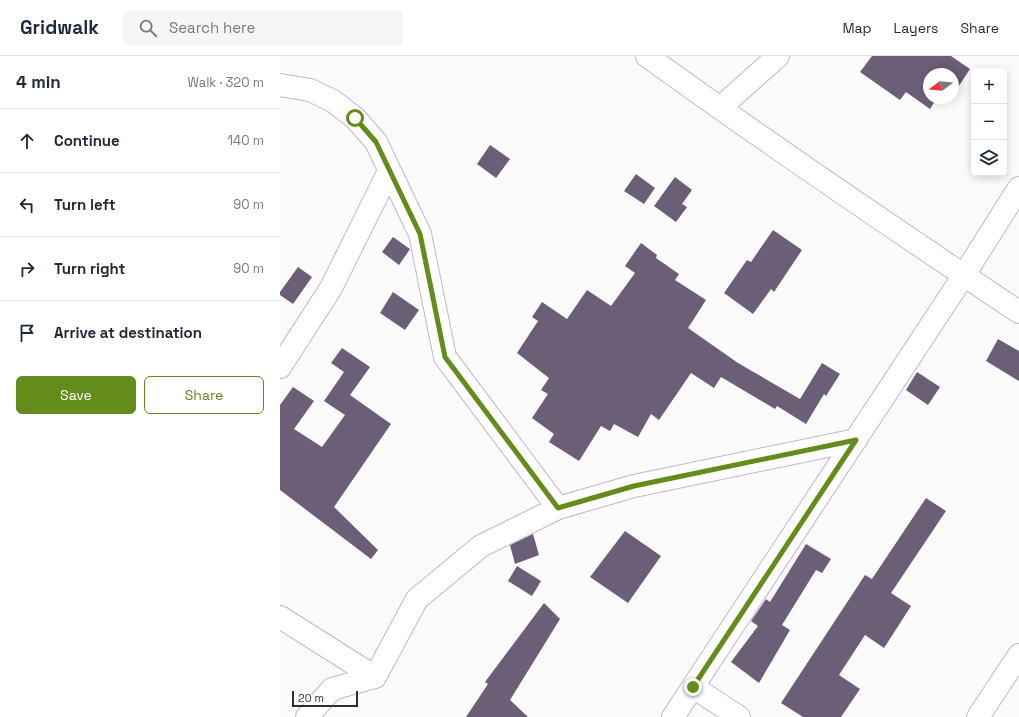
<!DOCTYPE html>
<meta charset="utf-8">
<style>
:root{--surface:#fff;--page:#f6f6f7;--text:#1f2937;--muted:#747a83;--line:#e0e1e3;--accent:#638c1a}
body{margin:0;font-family:"Space Grotesk",sans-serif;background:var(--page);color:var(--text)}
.controls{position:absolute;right:12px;top:12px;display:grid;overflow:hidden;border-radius:6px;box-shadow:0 2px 10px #0003}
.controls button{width:36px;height:36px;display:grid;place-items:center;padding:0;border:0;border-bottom:1px solid var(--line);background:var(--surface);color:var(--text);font:20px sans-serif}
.compass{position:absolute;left:643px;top:12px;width:36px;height:36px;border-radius:50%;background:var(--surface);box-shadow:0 2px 10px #0003;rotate:254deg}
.scale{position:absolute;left:12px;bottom:10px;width:66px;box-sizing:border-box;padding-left:4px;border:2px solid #302a35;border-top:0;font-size:11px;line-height:14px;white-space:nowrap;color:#302a35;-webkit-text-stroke:3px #fff;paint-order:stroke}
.stop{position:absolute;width:12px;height:12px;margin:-9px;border:3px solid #638c1a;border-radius:50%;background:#fff}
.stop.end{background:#638c1a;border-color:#fff;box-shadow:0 1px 4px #0008}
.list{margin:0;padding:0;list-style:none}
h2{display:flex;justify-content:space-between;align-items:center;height:52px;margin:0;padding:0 16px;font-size:17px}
h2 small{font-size:13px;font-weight:400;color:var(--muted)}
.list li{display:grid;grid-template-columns:26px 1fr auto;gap:12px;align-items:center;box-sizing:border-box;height:64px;padding:0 16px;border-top:1px solid var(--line)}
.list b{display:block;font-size:15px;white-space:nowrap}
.list em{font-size:13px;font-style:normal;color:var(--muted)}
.actions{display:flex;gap:8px;padding:12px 16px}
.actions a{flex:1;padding:9px 0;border:1px solid var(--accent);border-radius:6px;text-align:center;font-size:14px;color:var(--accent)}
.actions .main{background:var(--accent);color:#fff}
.icon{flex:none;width:22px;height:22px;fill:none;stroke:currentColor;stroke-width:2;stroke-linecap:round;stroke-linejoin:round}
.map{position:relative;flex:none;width:739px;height:661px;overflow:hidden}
header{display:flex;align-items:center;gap:24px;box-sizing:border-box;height:56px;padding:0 20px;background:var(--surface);border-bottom:1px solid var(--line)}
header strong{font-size:19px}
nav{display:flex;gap:22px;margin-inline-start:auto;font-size:14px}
.search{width:280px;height:36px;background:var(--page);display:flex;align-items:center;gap:10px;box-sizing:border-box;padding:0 14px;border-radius:6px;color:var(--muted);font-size:15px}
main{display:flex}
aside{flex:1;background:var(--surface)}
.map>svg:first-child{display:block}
</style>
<header>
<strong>Gridwalk</strong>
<div class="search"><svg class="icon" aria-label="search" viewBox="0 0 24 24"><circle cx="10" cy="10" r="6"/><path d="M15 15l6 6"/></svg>Search here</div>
<nav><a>Map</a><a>Layers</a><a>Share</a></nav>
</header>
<main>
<aside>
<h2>4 min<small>Walk · 320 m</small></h2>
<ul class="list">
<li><svg class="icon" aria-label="ahead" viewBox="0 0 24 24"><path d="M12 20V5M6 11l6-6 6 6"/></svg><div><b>Continue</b></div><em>140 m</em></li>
<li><svg class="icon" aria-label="left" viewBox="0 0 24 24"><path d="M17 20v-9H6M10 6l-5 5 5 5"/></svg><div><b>Turn left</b></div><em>90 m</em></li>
<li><svg class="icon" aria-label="right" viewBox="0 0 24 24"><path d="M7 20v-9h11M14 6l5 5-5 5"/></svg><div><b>Turn right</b></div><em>90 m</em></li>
<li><svg class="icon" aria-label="arrive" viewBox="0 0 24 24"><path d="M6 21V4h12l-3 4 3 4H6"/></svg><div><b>Arrive at destination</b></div></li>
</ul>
<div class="actions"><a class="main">Save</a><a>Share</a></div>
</aside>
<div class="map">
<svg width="739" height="661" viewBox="0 0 739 661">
<rect width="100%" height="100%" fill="#fbfbfb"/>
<!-- building -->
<path fill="#6b5e77" d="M592,0h79l19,13 -17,26v-21h-24v24h8l-7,11 -24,-17 -6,8 -40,-28z
M210,89l20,14 -14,19 -19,-14z
M356,118l19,14 -11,16 -20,-13z
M395,121l17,13 -10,14 5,3 -11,15 -22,-16z
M493,174l29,20 -28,42 -3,-3 -18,25 -29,-21 23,-33 4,2z
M113,181l17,12 -11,16 -17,-13z
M361,187l16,12 -1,3 23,16 -4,6 31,20 -18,28 50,35 62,36 22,-36 18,11 -14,22 -2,-2 -18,30 -29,-18 -2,3 -54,-32 -7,11 -23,-15 -32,47 -8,-6 -13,23 -24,-13 -4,7 -9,-5 -22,35 -30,-19 5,-8 -22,-16 16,-24 -7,-4 8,-12 -32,-25 21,-32 -6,-4 10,-15 25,17 20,-29 24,16 24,-33 -10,-7z
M18,211l14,10 -19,27 -13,-9v-3z
M113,236l26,18 -14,20 -25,-17z
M718,283l21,12v30l-33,-20z
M62,292l28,19 -20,28 41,29 -57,83 44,43 -7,9 -91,-69v-85l13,-18 21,14 -20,28 28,18 23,-32 -21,-14 20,-29 -13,-9z
M637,316l23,15 -12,18 -22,-15z
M646,442l20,13 -55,82 20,13 -27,42 -19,-13 -26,40 21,14 -19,28h-38l-22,-14 84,-128 7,4z
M345,475l36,25 -33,47 -38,-26z
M253,478l6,21 -24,9 -5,-19z
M526,488l25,15 -9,14 -6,-3 -34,55 8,5 -31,53 -28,-21 27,-36 -7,-5 2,-3 13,-19 4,3z
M237,510l24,15 -9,15 -24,-15z
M264,547l16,16 -50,81 18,17h-62l22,-33 -3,-2z"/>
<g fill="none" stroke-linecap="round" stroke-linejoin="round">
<!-- minor casing -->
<g stroke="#c3b5d1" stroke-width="24">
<path id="minor" d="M367,0c122,88 247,173 372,256
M0,29l30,5 23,11 22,17 21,24 44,92 25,123 113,151
M440,52l58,-52
M0,311l51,-79 58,-117
M0,561l95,60
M413,631l46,30
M27,661l25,-28 43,-12 42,-78 64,-53 77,-38 76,-22 222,-46
M393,661l291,-442 55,-87
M698,661l41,-62"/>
</g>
<!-- minor -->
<use href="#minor" stroke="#fff" stroke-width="22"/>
</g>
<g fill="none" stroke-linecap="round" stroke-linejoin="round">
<!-- route -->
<path stroke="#638c1a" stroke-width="5" d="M75,62l21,24 44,92 25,123 113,151 76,-22 222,-46 -163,247"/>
</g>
</svg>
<div class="controls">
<button>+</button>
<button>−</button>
<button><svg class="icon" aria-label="layers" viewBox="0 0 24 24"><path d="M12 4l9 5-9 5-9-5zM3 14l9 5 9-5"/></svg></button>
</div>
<svg class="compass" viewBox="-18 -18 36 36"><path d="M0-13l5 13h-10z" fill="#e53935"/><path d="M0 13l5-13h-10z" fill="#747a83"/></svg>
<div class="scale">20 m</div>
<div class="stop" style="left:75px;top:62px"></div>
<div class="stop end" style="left:413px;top:631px"></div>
</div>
</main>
